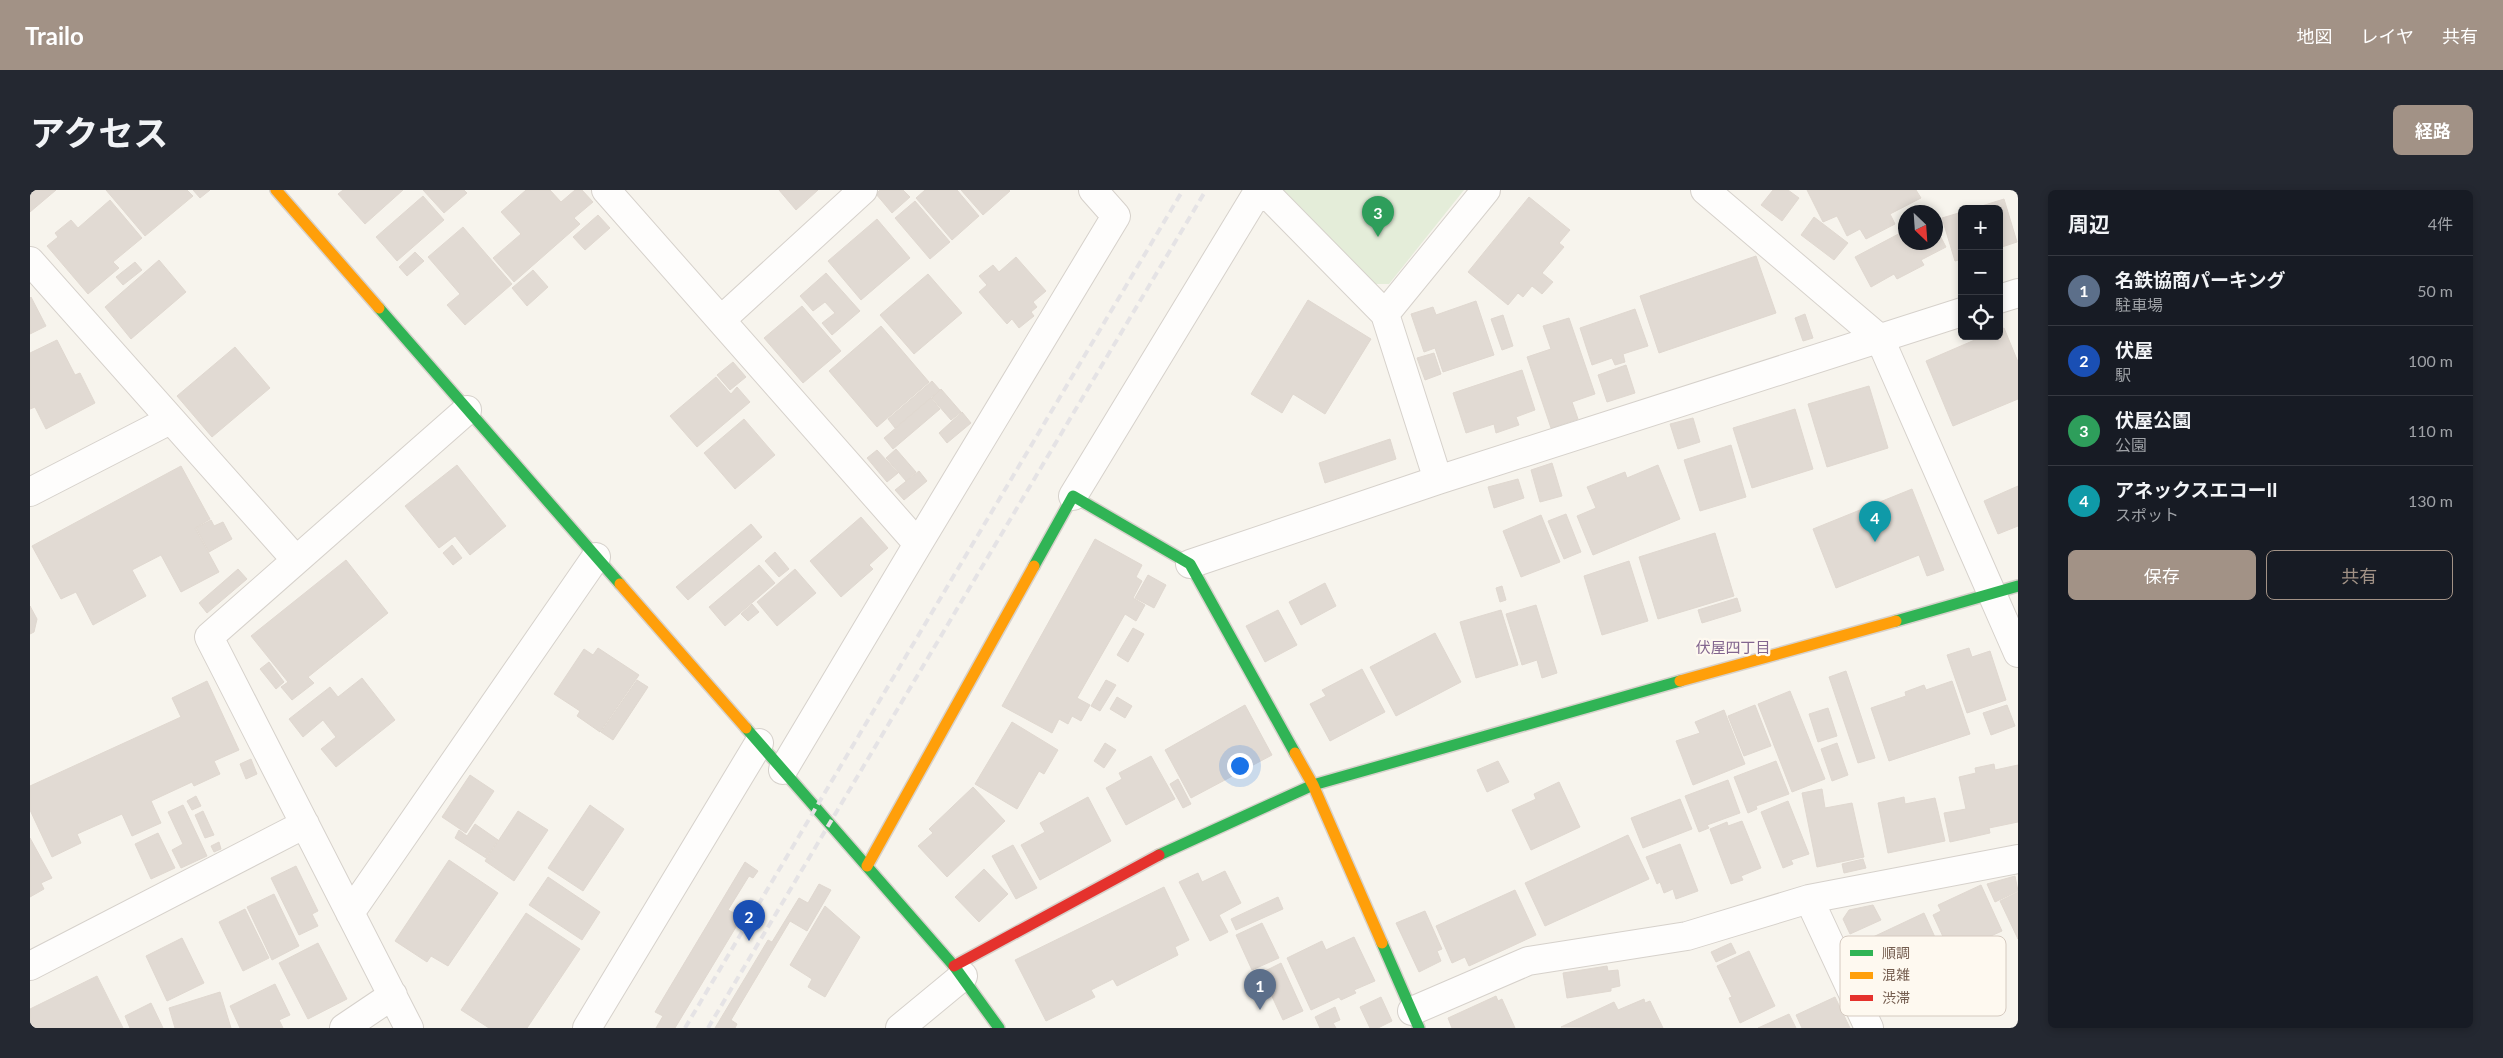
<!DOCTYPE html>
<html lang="ja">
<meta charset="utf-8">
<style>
:root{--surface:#171b24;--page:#242831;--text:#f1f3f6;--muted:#9ea1a6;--line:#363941;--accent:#a29286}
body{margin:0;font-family:Lato,"Noto Sans JP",sans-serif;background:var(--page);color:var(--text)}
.controls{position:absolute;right:15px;top:15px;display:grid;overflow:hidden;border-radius:8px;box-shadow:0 2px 8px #0003}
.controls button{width:45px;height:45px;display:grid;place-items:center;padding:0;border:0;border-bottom:1px solid var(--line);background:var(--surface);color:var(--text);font:25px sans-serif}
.compass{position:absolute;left:1868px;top:15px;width:45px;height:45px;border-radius:50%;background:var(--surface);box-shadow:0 2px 8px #0003;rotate:155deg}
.you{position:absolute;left:1209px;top:575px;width:18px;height:18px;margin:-12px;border:4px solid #fff;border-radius:50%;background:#1a73e8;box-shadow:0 0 0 8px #1a73e833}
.badge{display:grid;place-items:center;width:32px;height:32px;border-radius:50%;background:var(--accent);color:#fff;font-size:16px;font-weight:700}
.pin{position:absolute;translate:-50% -41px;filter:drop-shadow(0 1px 2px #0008)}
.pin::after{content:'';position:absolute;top:26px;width:18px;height:15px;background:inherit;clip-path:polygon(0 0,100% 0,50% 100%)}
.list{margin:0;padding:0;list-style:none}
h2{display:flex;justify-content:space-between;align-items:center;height:65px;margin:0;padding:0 20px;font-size:21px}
h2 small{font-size:16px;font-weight:400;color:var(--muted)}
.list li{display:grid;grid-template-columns:32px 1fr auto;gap:15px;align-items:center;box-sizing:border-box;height:70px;padding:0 20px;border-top:1px solid var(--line)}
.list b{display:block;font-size:19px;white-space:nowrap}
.list p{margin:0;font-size:16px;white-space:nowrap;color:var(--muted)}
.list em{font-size:16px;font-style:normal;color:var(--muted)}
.actions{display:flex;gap:10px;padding:15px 20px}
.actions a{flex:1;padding:11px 0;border:1px solid var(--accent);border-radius:8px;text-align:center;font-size:18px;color:var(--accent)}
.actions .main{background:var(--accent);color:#fff}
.icon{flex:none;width:28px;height:28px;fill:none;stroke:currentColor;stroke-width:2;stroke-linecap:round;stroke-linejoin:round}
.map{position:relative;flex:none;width:1988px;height:838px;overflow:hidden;border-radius:8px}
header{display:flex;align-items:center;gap:30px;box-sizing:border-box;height:70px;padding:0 25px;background:var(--accent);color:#fff}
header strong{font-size:24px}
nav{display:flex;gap:28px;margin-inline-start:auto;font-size:18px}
.intro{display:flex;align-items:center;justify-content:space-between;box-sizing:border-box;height:120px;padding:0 30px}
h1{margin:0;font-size:35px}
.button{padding:12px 22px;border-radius:8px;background:var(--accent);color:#fff;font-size:18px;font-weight:700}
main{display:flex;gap:30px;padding:0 30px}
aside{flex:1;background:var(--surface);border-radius:8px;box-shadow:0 2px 8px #0003}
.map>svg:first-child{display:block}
</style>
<header>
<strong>Trailo</strong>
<nav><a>地図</a><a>レイヤ</a><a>共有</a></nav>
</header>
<div class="intro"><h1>アクセス</h1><a class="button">経路</a></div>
<main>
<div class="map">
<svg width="1988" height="838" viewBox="0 0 1988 838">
<rect width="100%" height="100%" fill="#f7f4ed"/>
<!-- green -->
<path fill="#e4edd9" d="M1253,0h181l-75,94h-15z"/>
<!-- building -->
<path fill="#e1dad3" stroke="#e0d8d0" d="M0,0h26l-26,22z
M76,0h81l6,6 -48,40z
M163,0h17l-10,8z
M313,0h60l-38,34 -27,-30z
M393,0h41l3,3 -23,20z
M496,0h24l11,12 14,-12h7l11,12 -19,16 6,6 -66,58 -21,-24 28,-24 -20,-22z
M749,0h39l-22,20z
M850,0h23l7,7 -18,16 -16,-19z
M895,0h32l22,26 -27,24 -36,-42z
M931,0h48l1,1 -27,24z
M1743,0h15l11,8 -17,23 -21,-16z
M1777,0h109l5,8 -31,16 5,10 -29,15 -6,-10 -13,7 -10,-20 -14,6z
M393,6l21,24 -47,41 -21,-24z
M1499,7l41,33 -11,13 5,4 -22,26 11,9 -11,12 -10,-8 -9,11 -5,-4 -10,12 -40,-33z
M1974,9l13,43 -18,6v-39h-27z
M80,10l32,38 -29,24 6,6 -31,26 -41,-48 11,-9 -3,-4 16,-13 7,8z
M885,11l35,41 -20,17 -35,-41z
M1932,22v47l-7,2 -13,-43z
M568,25l12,13 -25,22 -12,-13z
M1784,27l34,26 -14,17 -33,-25z
M847,29l33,39 -49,42 -33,-39z
M433,37l49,57 -47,41 -18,-20 13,-11 -32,-37z
M1906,38l10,19 -25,13 3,5 -27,14 -3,-5 -23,13 -16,-30 51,-27v12h30z
M385,62l9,9 -17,15 -8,-9z
M1726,66l20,57 -117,40 -19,-57z
M986,67l30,34 -13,11 4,5 -6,5 3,4 -15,12 -7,-9 -5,5 -28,-32 8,-7 -8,-9 14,-11 6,7z
M129,70l27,32 -55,47 -26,-32z
M105,72l7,8 -19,15 -7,-8z
M503,80l15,17 -21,19 -15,-18z
M796,83l34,38 -28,24 -10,-12 13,-10 -10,-11 -12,9 -13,-15z
M898,84l34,39 -48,41 -34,-39z
M1,107l15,29 -16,8v-36z
M1278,110l63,39 -46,75 -32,-20 -11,19 -31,-19z
M1446,111l18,54 -51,17 -8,-24 -11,4 -13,-38 22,-7 3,8z
M772,116l39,45 -38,32 -39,-45z
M1605,119l13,37 -25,8 2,8 -10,3 -3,-7 -20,7 -12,-37z
M1775,124l8,24 -10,3 -8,-23z
M1473,125l10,31 -11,4 -11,-31z
M1539,128l26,76 -23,8 6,17 -27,9 -24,-71 24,-8 -8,-23z
M851,136l48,56 -52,45 -48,-56z
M1974,138l14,34v37l-65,27 -27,-65 58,-25h15v-6z
M27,150l18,35 5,-2 15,30 -49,26 -11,-22 -5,2v-56z
M205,157l35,41 -58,49 -35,-41z
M1404,163l7,21 -16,6 -8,-22z
M703,172l13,15 -16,13 -13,-15z
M1596,175l9,28 -28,9 -9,-27z
M1492,180l13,40 -19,7 3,8 -23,8 -2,-9 -28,9 -13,-40z
M686,187l15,17 6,-7 13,15 -53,45 -27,-31z
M902,191l8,9 -45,38 -7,-9z
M1839,196l19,62 -61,19 -19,-63z
M911,199l20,23 -10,8 -19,-22z
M901,208l9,11 -47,40 -9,-11z
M1765,219l18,60 -61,19 -19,-60z
M932,222l9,11 -24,20 -8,-10z
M1663,228l7,24 -22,7 -8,-25z
M714,229l31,36 -40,34 -31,-36z
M1360,249l6,20 -71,24 -6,-20z
M1701,255l15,52 -46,14 -16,-51z
M866,259l20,23 -10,9 -20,-23z
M847,260l21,23 -11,9 -20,-24z
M1522,273l10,33 -22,6 -9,-32z
M427,275l49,61 -36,29 -15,-19 -16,12 -34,-42z
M1628,275l22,54 -87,36 -16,-39 19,-8 -9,-21 38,-15 2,6z
M151,276l29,53 -15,9 24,44 -38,20 -20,-37 -29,15 14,26 -53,29 -17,-33 -15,7 -29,-53z
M889,281l8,10 -23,19 -9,-10z
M1488,289l6,19 -30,10 -6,-21z
M1988,296v40l-20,8 -14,-33z
M1882,299l32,81 -17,6 -8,-21 -83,33 -23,-59z
M1536,324l15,38 -17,7 -16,-38z
M1511,325l19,47 -39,15 -18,-46z
M831,327l27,31 -19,17 4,4 -32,28 -31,-36z
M181,330l3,6 9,-4 9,17 -23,13 -13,-24z
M721,334l11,13 -74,63 -12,-13z
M1685,343l19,63 -76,23 -19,-62z
M1065,349l47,26 -6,12 6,4 -9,17 12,7 -9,16 -11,-7 -48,84 13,7 -9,16 -9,-5 -4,8 -9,-5 -7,14 -50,-27z
M422,355l10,13 -9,7 -10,-12z
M745,362l14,17 -10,8 -14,-16z
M316,370l42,53 -80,64 6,6 -22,17 -11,-13 7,-5 -37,-46z
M1599,371l19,60 -46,14 -18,-59z
M729,375l16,18 -50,43 -16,-19z
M208,379l9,10 -40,34 -8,-10z
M765,379l21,24 -39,33 -20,-24z
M1118,385l18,10 -12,23 -19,-10z
M1295,393l11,23 -35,19 -12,-23z
M1472,396l4,14 -6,2 -4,-14z
M1707,408l4,13 -39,12 -4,-13z
M722,414l7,8 -11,9 -7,-7z
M1506,415l21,68 -15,5 -5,-18 -15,5 -16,-51z
M0,416l7,13 -3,13 -4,2z
M1248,420l19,35 -32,17 -19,-36z
M1471,420l17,55 -42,13 -16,-56z
M1103,438l11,6 -16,28 -11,-7z
M1405,443l26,49 -65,34 -26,-49z
M568,458l41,27 -39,57 -23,-16 3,-5 -26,-17 30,-45 9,6z
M1939,458l3,9 18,-6 16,49 -39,13 -20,-58z
M239,472l15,20 -8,7 -16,-20z
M1332,479l23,43 -55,29 -20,-37 16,-8 -4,-6z
M1816,481l29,87 -17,5 -29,-86z
M332,488l33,42 -59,47 -15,-18 15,-12 -13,-17 -20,17 -14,-18 41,-32 8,10z
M607,490l11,7 -35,53 -12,-8z
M1076,490l10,5 -16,26 -9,-5z
M177,491l32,69 -25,11 6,13 -26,12 -2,-4 -41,19 10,22 -29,13 -10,-22 -45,20 4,9 -29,14 -22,-47v-24l151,-69 -9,-19z
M1922,491l18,53 -81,27 -18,-53 35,-12 -1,-4 19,-7 2,5z
M1760,501l35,88 -33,13 -34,-88z
M1087,507l15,9 -7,12 -15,-9z
M1215,515l27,50 -81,43 -26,-48z
M1725,515l16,41 -27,10 -16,-40z
M1977,515l8,21 -24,9 -8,-22z
M1798,518l9,28 -19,6 -9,-28z
M1694,520l21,54 -52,21 -17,-44 24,-8 -5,-11z
M982,532l46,28 -14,24 -5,-3 -22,38 -42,-25z
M1075,553l11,7 -12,18 -10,-7z
M1807,553l11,32 -16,6 -11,-32z
M1121,566l24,43 -49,26 -20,-37 16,-9 -3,-6z
M221,569l6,15 -11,5 -6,-15z
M1468,571l11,21 -22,10 -10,-22z
M1746,571l13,33 -33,12 1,3 -9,4 -14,-36z
M1964,574l1,6 23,-5v57l-29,6 1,5 -40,9 -6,-29 22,-4 -7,-32 17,-4 -1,-5z
M440,585l24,16 -28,42 -24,-16z
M1148,589l13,25 -8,4 -13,-24z
M1698,590l12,33 -33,12 2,3 -10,4 -14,-36z
M1529,592l21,45 -49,23 -19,-40 24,-11 -2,-5z
M943,597l32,34 -58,56 -29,-31 15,-13 -4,-4z
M1792,599l3,19 27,-5 12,54 -47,10 -15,-74z
M166,606l5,10 -9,4 -5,-9z
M1058,607l23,44 -71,39 -19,-35 24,-13 -5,-9z
M1874,607l1,7 30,-6 10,43 -57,12 -10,-50z
M1650,609l12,30 -49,19 -12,-30z
M1758,611l21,53 -18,6 2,4 -10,4 -22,-56z
M153,615l24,51 -26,12 -9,-18 11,-6 -15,-32z
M560,615l34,24 -41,62 -35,-23z
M173,621l11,24 -9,3 -10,-23z
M488,621l30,19 -34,51 -29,-20z
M1712,631l19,47 -20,8 2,4 -12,4 -21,-55 17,-7 1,4z
M445,634l23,16 -12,18 -31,-20 4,-8 8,6z
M128,643l17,35 -24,11 -16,-35z
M1598,645l21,44 -104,47 -20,-43z
M0,648l22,40 -11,5 3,6 -14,8z
M189,652l2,7 -7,3 -3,-6z
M1650,654l18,47 -22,8 -3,-10 -9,4 -4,-11 -3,2 -11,-27z
M983,655l24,43 -21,11 -24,-43z
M1833,669l3,9 -22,5 -2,-9z
M419,670l49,33 -50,73 -17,-10 -4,6 -32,-21z
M715,672l13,9 -5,7 -4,-2 -21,34 14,7 -67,111h-19l7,-12 -8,-4z
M266,676l22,45 -6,3 6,12 -19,9 -28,-57z
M954,679l24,25 -29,28 -24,-25z
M1195,681l16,32 -22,12 9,17 -18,9 -31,-59 19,-9 4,9z
M1985,686l3,15 -23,11 -8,-18z
M518,687l52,35 -18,28 -53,-35z
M789,694l12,6 -24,41 -17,-10 -59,99 6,4 -2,4h-20l53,-88 4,2 27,-44 9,5z
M1951,695l21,46 -51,23 -18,-39 8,-4 -3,-6z
M1134,697l25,53 -14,7 3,8 -61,31 -4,-7 -22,11 4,7 -49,24 -31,-61z
M1485,700l21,45 -67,31 -4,-9 -13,6 -16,-37z
M1988,702v47l-18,-38z
M244,704l25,52 -27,14 -25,-53z
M1248,707l5,12 -47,21 -5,-11z
M1843,715l8,15 -31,14 -7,-15 6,-9z
M795,716l35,31 -35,60 -17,-10 4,-8 -22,-14z
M215,719l24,49 -26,13 -24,-49z
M1395,721l17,38 -5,2 4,10 -22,11 -23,-49z
M496,723l54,36 -53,79h-38l-28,-18z
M1894,723l19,42 -67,31 -20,-41z
M1232,733l17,35 -27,12 -16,-35z
M1324,747l21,44 -21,9 2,3 -15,7 -2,-3 -28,13 -24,-52 35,-17 4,9z
M152,748l22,45 -37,18 -21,-45z
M288,753l29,56 -39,20 -29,-56z
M1701,753l5,10 -20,9 -5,-10z
M1719,761l26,55 -35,17 -11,-25 3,-1 -15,-31z
M1251,773l22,48 -20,9 -22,-47z
M1577,776l1,5 10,-1 2,16 -9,2v3l-44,7 -4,-25z
M67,786l26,52h-93v-19z
M245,794l15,31 -11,5 4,8h-43l-10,-22z
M190,802l11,36h-56l-6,-20z
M1466,806l2,5 4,-2 13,29h-63l-4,-10z
M1351,807l11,24 -14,7h-8l-10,-21z
M1805,807l15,31h-48l-6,-13z
M1614,809l1,4 5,-2 13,27 -102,-1 53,-25 4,8z
M121,813l12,25h-33l-5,-12z
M1305,817l5,13 -7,3 3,5h-16l-5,-11z
M1759,824l7,14h-38z"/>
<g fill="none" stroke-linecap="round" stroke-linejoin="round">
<!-- street casing -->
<g stroke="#d6d1cb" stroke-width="30">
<path id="street" d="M576,0l312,354 -135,226
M1233,0l122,124 53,166
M1675,0l175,149 138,314
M0,71l266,299
M1969,109l19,-6
M1355,124l101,-124
M691,130l142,-130
M0,302l140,-72
M1043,306l186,-306
M888,354l198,-328 -23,-26
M1160,374l248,-84 524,-168
M1779,709l60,129
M320,723l246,-356
M0,776l275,-142
M1382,821l116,-50 159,-25 122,-37 209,-40
M314,838l49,-33
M379,838l-200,-391 258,-227
M557,838l172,-285
M870,838l63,-52"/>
</g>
<!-- fast casing -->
<g stroke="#d7d1cb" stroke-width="14">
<path id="fast" d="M349,118l241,276
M1004,376l39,-70 117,68 105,189
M1866,431l122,-35
M716,538l208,238 45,62
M1129,665l154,-70 367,-104
M1352,753l37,85"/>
</g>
<!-- slow casing -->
<g stroke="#d7d1cb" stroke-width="14">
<path id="slow" d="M246,0l103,118
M590,394l126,144
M1650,491l216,-60
M1265,563l18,32 69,158
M837,676l167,-300"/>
</g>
<!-- jam casing -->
<g stroke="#d7d1cb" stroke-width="14">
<path id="jam" d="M924,776l205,-111"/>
</g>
<!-- street -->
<use href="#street" stroke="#fefdfc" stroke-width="28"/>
<!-- fast -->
<use href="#fast" stroke="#30b455" stroke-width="11"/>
<!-- slow -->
<use href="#slow" stroke="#ff9f0a" stroke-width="11"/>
<!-- jam -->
<use href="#jam" stroke="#e5322d" stroke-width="11"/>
<!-- rail -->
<path stroke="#e5e3e5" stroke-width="4" stroke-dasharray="8 5" stroke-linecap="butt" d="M655,838l498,-838
M678,838l498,-838"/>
</g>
<g text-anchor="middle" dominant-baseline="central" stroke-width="4.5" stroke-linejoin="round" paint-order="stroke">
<!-- neighbourhood labels -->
<g font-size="15" fill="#83668f" stroke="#fef9f0">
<text x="1703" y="457">伏屋四丁目</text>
</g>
</g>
<!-- legend -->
<rect x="1810" y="746" width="166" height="80" rx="8" fill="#fef9f0" stroke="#d5cac0" stroke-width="1"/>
<rect x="1820" y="760" width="23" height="6" fill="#30b455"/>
<rect x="1820" y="782" width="23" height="7" fill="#ff9f0a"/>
<rect x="1820" y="805" width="23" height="6" fill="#e5322d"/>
<g font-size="14" fill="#745d4f">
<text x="1852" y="768">順調</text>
<text x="1852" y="790">混雑</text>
<text x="1852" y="813">渋滞</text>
</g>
</svg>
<div class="controls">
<button>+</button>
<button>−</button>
<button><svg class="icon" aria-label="locate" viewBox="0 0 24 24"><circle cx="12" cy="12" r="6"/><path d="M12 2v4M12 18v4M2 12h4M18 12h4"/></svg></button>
</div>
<svg class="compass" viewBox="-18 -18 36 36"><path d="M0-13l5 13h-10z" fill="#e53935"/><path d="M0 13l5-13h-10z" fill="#9ea1a6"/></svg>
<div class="you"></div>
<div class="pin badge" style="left:1230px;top:820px;background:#5c6f8a">1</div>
<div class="pin badge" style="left:719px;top:751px;background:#1a4fb4">2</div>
<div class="pin badge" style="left:1348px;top:47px;background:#2e9e5b">3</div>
<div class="pin badge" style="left:1845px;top:352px;background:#0f9aa8">4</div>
</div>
<aside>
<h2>周辺<small>4件</small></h2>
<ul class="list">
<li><span class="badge" style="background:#5c6f8a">1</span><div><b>名鉄協商パーキング</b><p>駐車場</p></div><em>50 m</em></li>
<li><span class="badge" style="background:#1a4fb4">2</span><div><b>伏屋</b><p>駅</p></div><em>100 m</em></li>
<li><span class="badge" style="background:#2e9e5b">3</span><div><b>伏屋公園</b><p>公園</p></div><em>110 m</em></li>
<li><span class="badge" style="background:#0f9aa8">4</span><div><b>アネックスエコーII</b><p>スポット</p></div><em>130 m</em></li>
</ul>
<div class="actions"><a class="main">保存</a><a>共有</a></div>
</aside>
</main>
